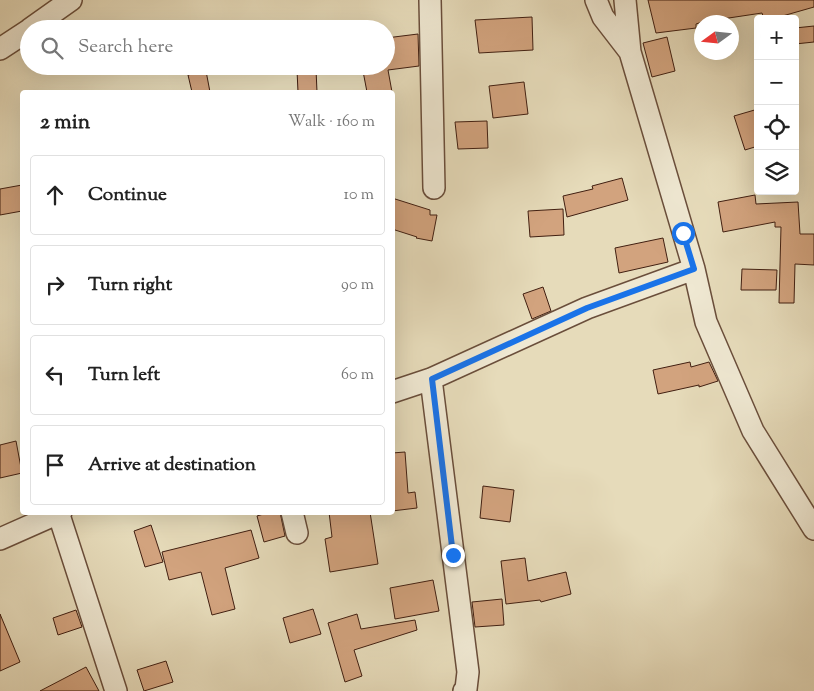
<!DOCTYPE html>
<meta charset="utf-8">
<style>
:root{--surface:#fff;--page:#f6f6f6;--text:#222;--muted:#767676;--line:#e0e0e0}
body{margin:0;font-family:"Sorts Mill Goudy",serif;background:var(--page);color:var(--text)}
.controls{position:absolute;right:15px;top:15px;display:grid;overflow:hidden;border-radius:5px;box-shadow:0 5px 20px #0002}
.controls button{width:45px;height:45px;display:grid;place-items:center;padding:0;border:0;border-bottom:1px solid var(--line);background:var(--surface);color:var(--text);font:25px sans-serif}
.compass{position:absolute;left:694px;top:15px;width:45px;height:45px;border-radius:50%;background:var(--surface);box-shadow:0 5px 20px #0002;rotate:255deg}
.stop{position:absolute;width:15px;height:15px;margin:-11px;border:4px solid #1a73e8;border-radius:50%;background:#fff}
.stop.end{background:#1a73e8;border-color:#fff;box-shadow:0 1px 5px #0008}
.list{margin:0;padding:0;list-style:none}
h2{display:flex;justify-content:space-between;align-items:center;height:65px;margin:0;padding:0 20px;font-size:21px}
h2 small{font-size:16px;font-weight:400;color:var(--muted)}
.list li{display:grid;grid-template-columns:32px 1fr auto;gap:15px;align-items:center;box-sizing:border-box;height:80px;margin:0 10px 10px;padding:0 10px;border:1px solid var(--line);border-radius:5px}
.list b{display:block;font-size:19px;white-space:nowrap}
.list em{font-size:16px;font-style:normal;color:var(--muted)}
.icon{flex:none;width:28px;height:28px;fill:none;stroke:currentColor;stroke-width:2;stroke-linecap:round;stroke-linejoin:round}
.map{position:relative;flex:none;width:814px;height:691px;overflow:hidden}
.search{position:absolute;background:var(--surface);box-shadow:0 5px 20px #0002;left:20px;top:20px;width:375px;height:55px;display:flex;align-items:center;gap:12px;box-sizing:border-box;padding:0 18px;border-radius:28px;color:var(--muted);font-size:19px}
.panel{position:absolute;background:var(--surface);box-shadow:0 5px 20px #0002;left:20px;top:90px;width:375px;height:425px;border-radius:5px}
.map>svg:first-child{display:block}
</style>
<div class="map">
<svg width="814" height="691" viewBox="0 0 814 691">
<rect width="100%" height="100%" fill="#e6dbba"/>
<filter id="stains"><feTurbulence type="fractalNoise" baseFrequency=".004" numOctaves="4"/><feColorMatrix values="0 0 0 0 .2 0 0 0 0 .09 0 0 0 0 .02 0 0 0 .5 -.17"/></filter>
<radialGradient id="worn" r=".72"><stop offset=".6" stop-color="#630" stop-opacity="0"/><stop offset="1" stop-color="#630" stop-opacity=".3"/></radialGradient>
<!-- building -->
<path fill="#d2a37e" stroke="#411f11" d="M648,0h166v7l-42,12h-8l-2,-6 -60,9 -6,2v4l-40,5z
M532,17l1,33 -54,3 -4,-33z
M814,26v16l-19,2v-16z
M418,34l1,32 -31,4 4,22h-25l-5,-26h24v-28z
M667,37l8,34 -23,6 -9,-34z
M316,69l1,23h-19l-1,-22z
M206,71l4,21h-18l-4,-17z
M524,82l4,32 -35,4 -4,-32z
M758,109v37l-13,4 -11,-34z
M487,121l1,27 -30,1 -3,-27z
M622,178l6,22 -61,17 -4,-21 30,-7 -1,-3z
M22,185v26l-22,4v-26z
M755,195l1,9 42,-2 2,32h14v31l-19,-1 -1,39h-15l2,-76h-6v-5l-52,10 -5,-30z
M392,198l38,12v5h7l-5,26 -16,-3 1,-1 -25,-8z
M563,209l1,26 -34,2 -2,-26z
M663,238l5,24 -49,11 -4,-25z
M742,269l35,1 -1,20h-35z
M543,287l8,24 -19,8 -9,-25z
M690,362l1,5 18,-5 9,19 -19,6v-2l-41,9 -5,-24z
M16,441l6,32 -22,5v-33z
M405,452l3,41 7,-1 2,16 -25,3v-58z
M483,486l31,4 -4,32 -30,-4z
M270,512h10l5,24 -21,6 -7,-26z
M329,512h41l8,52 -48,8 -5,-33 7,-2z
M151,525l12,37 -18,5 -11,-36z
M251,530l8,28 -34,10 10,41 -23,6 -11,-43 -32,8 -7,-28z
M525,558l3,23 38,-9 5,22 -30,8 -1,-2 -34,4 -5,-43z
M433,580l6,31 -44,8 -5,-31z
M502,599l2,26 -29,2 -3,-25z
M313,609l8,25 -31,9 -7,-25z
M76,610l6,17 -24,8 -5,-17z
M0,614l20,48 -20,9z
M357,614l4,15 54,-9 2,10 -63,20 8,26 -17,6 -17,-59z
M166,661l7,21 -29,9 -7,-21z
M86,667l13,24h-59z"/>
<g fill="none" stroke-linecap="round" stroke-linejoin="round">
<!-- minor casing -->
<g stroke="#6a4e3b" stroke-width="24">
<path id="minor" d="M430,0l4,188
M596,0l7,17 27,35
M625,0l5,52 64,217 12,53 47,109 61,98
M30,29l41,-29
M0,49l29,-19
M431,379l37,293 -2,17 -2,2
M392,392l39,-13 156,-71 107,-39
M292,512l5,21
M59,515l57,176
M0,539l61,-27"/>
</g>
<!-- minor -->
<use href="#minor" stroke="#efe8d2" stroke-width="21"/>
</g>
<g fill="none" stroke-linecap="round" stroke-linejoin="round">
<!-- route -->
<path stroke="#1a73e8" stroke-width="6" d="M453,555l-21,-176 155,-71 107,-39 -11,-36"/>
</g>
<rect width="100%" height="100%" filter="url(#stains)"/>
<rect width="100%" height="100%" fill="url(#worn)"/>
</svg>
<div class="controls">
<button>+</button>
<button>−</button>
<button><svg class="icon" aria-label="locate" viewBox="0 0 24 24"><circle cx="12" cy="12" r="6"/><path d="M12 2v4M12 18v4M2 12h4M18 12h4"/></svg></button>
<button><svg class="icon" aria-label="layers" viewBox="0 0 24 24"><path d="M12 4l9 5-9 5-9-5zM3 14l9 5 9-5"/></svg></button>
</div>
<svg class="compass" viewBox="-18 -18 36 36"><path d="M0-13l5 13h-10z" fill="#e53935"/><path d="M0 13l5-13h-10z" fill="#767676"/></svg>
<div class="stop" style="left:683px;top:233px"></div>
<div class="stop end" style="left:453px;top:555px"></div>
<div class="search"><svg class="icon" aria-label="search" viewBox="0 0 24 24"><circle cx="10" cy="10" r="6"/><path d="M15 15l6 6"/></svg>Search here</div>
<section class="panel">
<h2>2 min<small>Walk · 160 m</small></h2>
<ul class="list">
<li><svg class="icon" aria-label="ahead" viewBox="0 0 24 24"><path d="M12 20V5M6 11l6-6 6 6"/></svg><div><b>Continue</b></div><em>10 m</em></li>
<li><svg class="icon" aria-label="right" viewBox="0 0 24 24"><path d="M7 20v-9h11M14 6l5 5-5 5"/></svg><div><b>Turn right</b></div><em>90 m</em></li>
<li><svg class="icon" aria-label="left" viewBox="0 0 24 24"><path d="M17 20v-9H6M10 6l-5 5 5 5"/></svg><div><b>Turn left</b></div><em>60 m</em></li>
<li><svg class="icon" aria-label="arrive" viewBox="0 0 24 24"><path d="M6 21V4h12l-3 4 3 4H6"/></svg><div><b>Arrive at destination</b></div></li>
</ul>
</section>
</div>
